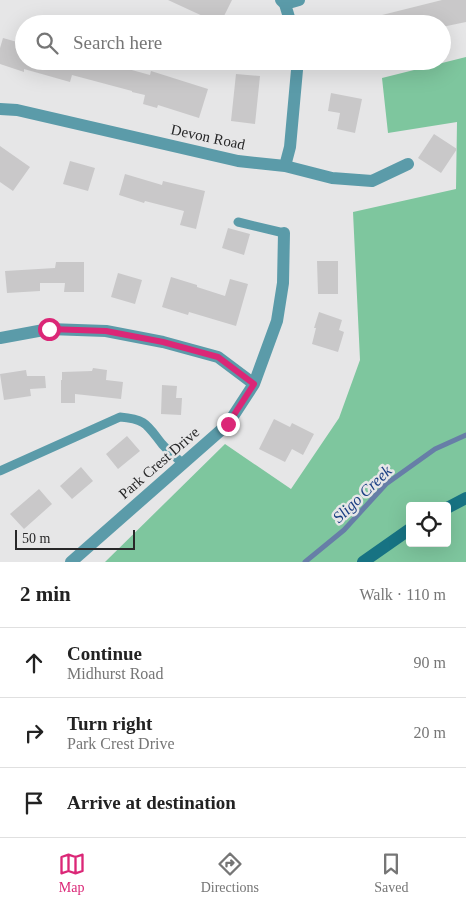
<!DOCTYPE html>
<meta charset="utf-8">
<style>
:root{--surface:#fff;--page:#f2f2f2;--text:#222;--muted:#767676;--line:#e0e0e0;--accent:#db2777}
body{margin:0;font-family:Georgia,serif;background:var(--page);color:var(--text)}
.controls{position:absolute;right:15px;bottom:15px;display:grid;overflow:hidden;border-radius:5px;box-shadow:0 5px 20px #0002}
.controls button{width:45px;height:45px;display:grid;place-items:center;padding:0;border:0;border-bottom:1px solid var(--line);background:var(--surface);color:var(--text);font:25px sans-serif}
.scale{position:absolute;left:15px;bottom:12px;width:120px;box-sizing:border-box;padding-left:5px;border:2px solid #282829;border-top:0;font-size:14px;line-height:18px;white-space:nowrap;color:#282829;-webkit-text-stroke:4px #e6e6e7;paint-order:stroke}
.stop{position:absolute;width:15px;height:15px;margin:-11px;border:4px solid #db2777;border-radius:50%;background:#fff}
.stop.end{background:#db2777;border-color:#fff;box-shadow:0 1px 5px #0008}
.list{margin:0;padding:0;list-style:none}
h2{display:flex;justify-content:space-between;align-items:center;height:65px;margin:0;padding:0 20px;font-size:21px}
h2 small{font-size:16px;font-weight:400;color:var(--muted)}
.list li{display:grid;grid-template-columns:32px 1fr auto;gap:15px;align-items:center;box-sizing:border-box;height:70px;padding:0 20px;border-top:1px solid var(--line)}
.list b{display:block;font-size:19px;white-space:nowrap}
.list p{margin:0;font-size:16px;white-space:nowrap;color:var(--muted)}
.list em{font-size:16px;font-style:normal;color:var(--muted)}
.icon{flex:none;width:28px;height:28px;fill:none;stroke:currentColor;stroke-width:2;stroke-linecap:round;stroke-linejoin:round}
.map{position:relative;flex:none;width:466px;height:562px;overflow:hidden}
.search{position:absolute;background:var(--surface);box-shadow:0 5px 20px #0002;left:15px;right:15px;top:15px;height:55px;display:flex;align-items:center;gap:12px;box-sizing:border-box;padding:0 18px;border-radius:28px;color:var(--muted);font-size:19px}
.sheet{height:275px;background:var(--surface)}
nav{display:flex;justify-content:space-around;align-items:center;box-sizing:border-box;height:70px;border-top:1px solid var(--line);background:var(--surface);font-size:14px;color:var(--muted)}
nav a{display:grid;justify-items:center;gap:2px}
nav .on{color:var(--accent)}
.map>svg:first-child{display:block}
</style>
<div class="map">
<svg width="466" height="562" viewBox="0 0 466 562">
<rect width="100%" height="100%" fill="#e6e6e7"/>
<!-- forest -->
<path fill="#7ec69e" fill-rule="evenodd" d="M466,57v505h-361l120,-118 66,45 48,-71 21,-58 -7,-148 103,-23 1,-67 -69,11 -6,-55zM410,506h37v37h-37z"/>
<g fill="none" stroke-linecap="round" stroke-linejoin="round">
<!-- stream -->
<path stroke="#677ea7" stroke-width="5" d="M305,562l39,-32 42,-46 49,-35 31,-14"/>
</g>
<!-- building -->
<path fill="#c9c8c9" d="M168,0h64l-12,24z
M442,0h24v22l-24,5v-3h-76v-5z
M3,38l21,6v17h75l51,14 1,-4 57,18 -9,29 -41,-13 -1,3 -14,-4 2,-9 -13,-3v-1l-60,-16 -2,7 -46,-13v3l-24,-8v-16z
M236,74l24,2 -5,48 -24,-3z
M331,93l31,6 -7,34 -18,-4 3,-16 -12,-2z
M434,134l23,15 -16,24 -23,-15z
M0,146l30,21 -17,24 -13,-9z
M70,161l25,7 -7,23 -25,-7z
M125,174l37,11 1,-4 42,10 -9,38 -16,-4 4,-14 -39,-10 -1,2 -25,-8z
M228,228l22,6 -6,21 -22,-7z
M317,261h21v33h-20z
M56,262h28v30h-20l1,-9h-25v8l-33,2 -2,-22 50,-3z
M118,273l24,7 -7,24 -24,-7z
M171,277l26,8v2l28,9 5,-17 18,5 -12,42 -47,-14 -1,3 -26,-8z
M319,312l23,8 -3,10 5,2 -6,20 -26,-8 4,-16h-2z
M93,368l14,2 -1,10 17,2 -2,17 -46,-5v9h-14v-23h1v-8l30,-1z
M26,370l1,6h18l1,12 -16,1 1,7 -27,4 -4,-26z
M162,385l15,1 -1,12h6l-1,17 -20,-1z
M274,419l16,8 2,-4 22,11 -11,21 -11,-6 -7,13 -26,-13z
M127,436l13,15 -22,18 -12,-15z
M81,467l12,14 -21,18 -12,-13z
M39,489l13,15 -28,25 -14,-15z"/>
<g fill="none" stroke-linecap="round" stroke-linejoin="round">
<!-- lane -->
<path stroke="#5b9ba9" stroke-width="9" d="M238,222l46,11
M0,471l120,-54c26,2 27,8 42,27 6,7 14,13 21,20"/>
<!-- street -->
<path stroke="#5b9ba9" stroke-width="12" d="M281,0l4,4 6,20
M285,4l14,-4
M0,109l17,1 221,51 47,5 47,12 40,3 36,-17
M285,166l5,-19 7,-77 -1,-9
M0,338l49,-9 57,2 57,11 55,15 36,27
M71,562l157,-138 26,-40 23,-63 6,-38 1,-50"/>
<!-- secondary -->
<path stroke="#177383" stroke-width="12" d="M447,508l19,-10
M363,562l47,-33"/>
</g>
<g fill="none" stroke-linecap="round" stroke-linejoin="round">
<!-- route -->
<path stroke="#db2777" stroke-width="6" d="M49,329l57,2 57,11 55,15 36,27 -26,40"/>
</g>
<g text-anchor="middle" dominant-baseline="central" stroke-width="5" stroke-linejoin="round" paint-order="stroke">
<!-- street labels -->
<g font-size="15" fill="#282829" stroke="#e6e6e7">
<text transform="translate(208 137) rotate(12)">Devon Road</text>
<text transform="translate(159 463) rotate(-41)">Park Crest Drive</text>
</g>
<!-- water labels -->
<g font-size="16" font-style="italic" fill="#1a3e83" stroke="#e6e6e7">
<text transform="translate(362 494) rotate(-44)">Sligo Creek</text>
</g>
</g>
</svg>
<div class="controls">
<button><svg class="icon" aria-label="locate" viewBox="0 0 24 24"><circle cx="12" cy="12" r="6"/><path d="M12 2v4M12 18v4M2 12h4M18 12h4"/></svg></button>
</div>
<div class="scale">50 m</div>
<div class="stop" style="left:49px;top:329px"></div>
<div class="stop end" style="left:228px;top:424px"></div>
<div class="search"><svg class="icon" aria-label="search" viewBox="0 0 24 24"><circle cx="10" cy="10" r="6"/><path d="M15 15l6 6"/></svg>Search here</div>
</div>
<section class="sheet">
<h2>2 min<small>Walk · 110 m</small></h2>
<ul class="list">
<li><svg class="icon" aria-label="ahead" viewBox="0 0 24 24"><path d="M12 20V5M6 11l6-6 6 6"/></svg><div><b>Continue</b><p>Midhurst Road</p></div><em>90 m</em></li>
<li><svg class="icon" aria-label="right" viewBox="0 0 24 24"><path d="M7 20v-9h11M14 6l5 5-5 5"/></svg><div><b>Turn right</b><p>Park Crest Drive</p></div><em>20 m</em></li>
<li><svg class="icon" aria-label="arrive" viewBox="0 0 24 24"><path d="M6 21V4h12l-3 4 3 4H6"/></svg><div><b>Arrive at destination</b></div></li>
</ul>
</section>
<nav>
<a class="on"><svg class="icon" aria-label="map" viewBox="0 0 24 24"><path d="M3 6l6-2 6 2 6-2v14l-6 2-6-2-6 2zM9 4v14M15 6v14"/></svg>Map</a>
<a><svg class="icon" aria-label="directions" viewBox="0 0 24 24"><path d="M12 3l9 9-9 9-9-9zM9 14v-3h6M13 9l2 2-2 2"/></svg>Directions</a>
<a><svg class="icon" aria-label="saved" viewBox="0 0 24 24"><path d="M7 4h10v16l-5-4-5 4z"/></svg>Saved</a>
</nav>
